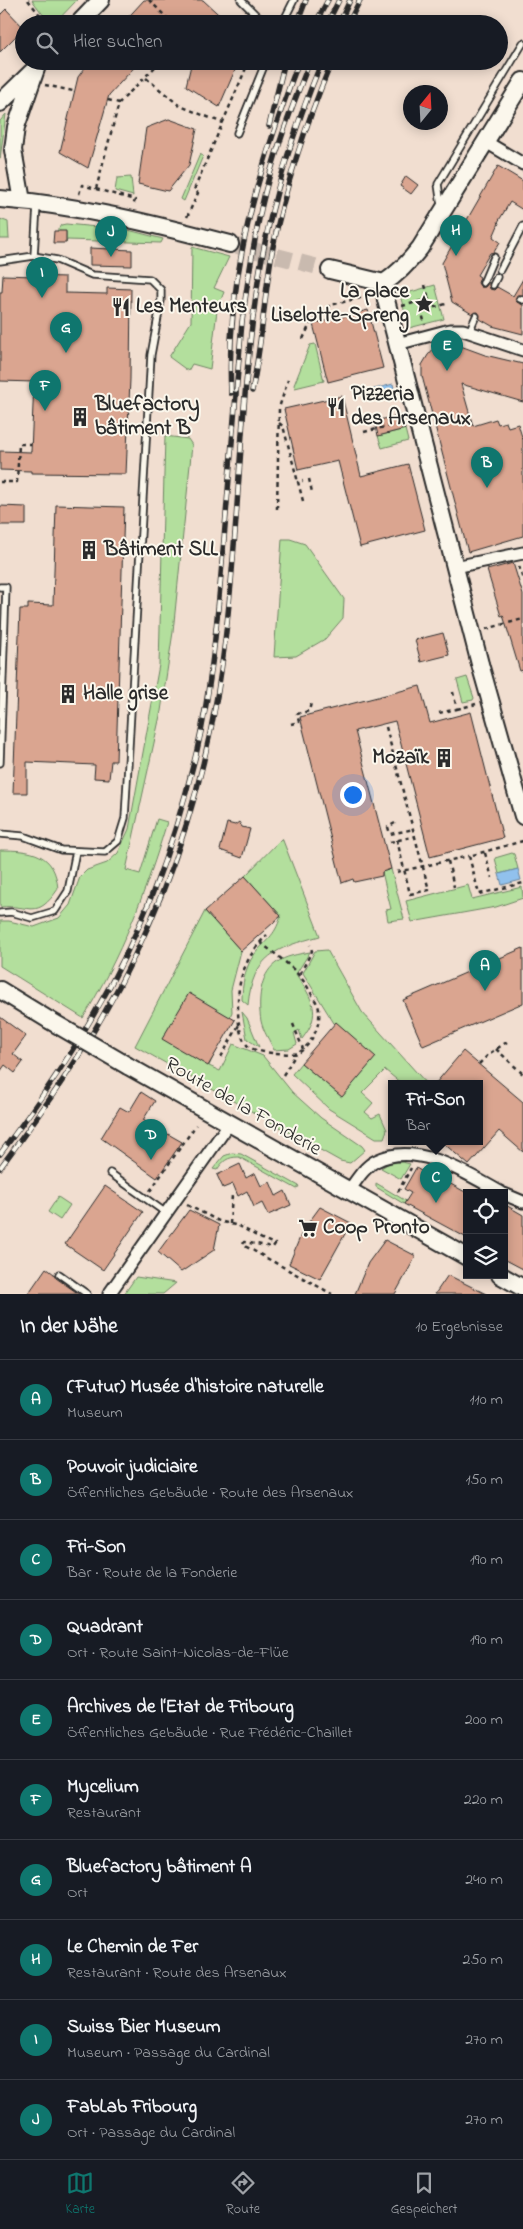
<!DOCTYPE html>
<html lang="de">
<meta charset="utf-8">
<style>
:root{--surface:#171b24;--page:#242831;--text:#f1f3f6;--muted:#9ea1a6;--line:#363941;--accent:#0f766e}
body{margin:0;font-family:"Indie Flower",sans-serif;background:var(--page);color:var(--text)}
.controls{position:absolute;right:15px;bottom:15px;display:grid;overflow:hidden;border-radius:0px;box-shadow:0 2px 12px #0003}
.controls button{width:45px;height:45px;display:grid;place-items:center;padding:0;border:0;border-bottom:1px solid var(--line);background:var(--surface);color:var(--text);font:25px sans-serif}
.compass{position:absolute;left:403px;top:85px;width:45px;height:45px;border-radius:50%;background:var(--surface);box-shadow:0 2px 12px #0003;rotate:18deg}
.you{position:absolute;left:352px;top:794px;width:18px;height:18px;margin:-12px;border:4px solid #fff;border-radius:50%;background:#1a73e8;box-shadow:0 0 0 8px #1a73e833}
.badge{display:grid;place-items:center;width:32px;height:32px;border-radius:50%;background:var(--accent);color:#fff;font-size:16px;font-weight:700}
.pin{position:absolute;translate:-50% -41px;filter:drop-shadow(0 1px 2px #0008)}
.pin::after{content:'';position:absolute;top:26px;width:18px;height:15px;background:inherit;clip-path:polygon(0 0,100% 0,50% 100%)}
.popup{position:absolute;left:388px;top:1080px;width:95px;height:65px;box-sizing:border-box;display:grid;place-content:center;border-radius:0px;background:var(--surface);filter:drop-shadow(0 1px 4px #0005);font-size:16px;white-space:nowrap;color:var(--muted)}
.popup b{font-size:19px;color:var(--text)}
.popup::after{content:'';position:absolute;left:50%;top:100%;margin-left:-10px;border:10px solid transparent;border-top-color:var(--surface)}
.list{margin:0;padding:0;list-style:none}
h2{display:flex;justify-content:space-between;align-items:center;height:65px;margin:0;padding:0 20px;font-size:21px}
h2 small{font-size:16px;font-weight:400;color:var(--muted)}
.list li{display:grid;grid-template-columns:32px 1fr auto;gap:15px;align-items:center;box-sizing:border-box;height:80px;padding:0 20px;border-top:1px solid var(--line)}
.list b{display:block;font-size:19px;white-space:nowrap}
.list p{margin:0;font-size:16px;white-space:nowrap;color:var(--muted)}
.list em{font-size:16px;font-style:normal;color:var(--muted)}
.icon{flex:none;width:28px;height:28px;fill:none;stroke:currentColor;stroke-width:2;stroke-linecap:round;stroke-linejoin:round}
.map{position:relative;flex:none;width:523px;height:1294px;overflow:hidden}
.search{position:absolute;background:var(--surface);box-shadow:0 2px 12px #0003;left:15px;right:15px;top:15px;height:55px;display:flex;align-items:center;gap:12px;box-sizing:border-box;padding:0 18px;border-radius:28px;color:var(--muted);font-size:19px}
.sheet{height:865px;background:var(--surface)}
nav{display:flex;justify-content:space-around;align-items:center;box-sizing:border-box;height:70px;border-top:1px solid var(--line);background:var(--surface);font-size:14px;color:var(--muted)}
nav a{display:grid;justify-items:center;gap:2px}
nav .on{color:var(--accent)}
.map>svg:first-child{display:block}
</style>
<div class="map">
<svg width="523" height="1294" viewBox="0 0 523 1294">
<rect width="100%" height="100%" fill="#f1ded0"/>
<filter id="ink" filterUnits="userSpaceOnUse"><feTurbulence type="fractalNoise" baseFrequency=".02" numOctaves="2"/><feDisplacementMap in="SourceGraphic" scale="10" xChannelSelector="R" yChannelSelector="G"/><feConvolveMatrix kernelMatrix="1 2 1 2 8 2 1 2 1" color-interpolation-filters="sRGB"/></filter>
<g filter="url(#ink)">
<!-- green -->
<path fill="#b3df9d" stroke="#6f8564" d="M32,0h45l-23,24h-4z
M6,114l-6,45v-38z
M200,154l3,2 -19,45 -3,-2z
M131,177l2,19 -18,-5 2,-13z
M0,219l8,3 1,17h-9z
M66,224l62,6 35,9 -2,4 -94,-3 -1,3v-11l-9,-1 4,-6z
M192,247l37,10 -15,31 10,4 -7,18 -7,59 -18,-5 -4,7 -19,-14 22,-35z
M435,285l9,34 -35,9 -9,-33z
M315,344l9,37 -29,7 -1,-3 16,-40z
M405,429l3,12 -26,7 -4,-12z
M165,436l23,3 4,6 -19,187 -12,79 -35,159 14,4 17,-55 10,3c-20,68 -47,136 -84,196l-83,-52v-45h9l25,6 25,-9 11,-13 10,-28 7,-7 20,-7 11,-10 11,-24 30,-164z
M282,539h8l15,5 39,55 -1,19 -18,21 -29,17 -22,1z
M467,677l7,21 -1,2 -10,2 -6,-22z
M282,838l38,98c-44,12 -67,19 -72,69l-6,-5c0,-15 3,-33 12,-45 13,-17 20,-17 27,-39l-36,-40z
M0,850c32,0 55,3 58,39 -22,32 -27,15 -58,18z
M512,853l2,1 4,15 -19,5 -4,-16z
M391,869l13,50 -16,2 -2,-11 5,-1 -9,-37z
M468,885l4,14 50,-12 1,11 -27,9 -84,15 -6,-21z
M205,911l36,40 -10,39 1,22 -23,54 11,5 13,-27 30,12 29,36 29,26 41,28 3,4 -15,13 -10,-2 -205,-115z
M327,950l35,62 65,72h-25l-17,-14 -23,23 11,10 -8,9 7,6 8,-4 7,16 -3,8h-8l-47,-29 -37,-35 9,-11 41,34 -5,-69 -34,-55 12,-22z
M310,952l-14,22c16,25 27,39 6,65l-3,-9 -5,3 3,11 -8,5 -15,1c-4,-9 -11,-19 -13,-29 -3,-18 -2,-46 15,-58 9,-7 23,-9 34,-11z
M242,1012l5,6 12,29 -12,-8z
M232,1153l9,1 58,32 -2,3 -58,-32c-12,0 -16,4 -22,13l-4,-1 11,-13z
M402,1162l8,2 -9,15 -20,-11 8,-5z
M376,1183l30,18 -2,3 -28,-17z
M58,1197l12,8 -10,15 -12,-8z
M136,1277l40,6 -13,11h-39z"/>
<!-- water -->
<path fill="#91c1ed" stroke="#68859f" d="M393,384l2,8 -26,6 -2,-7z
M518,869l3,11 -19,5 -3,-11z"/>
<!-- building -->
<path fill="#daa590" stroke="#2b2b2b" d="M144,0h59l26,24h-107z
M6,9l18,19 -24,24v-37z
M90,61h50l-31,34 -21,73 -28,-16 18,-75z
M192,61h47l-20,46 -33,-21z
M169,119l28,10 -8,36 -21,26 -30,-7 8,-56z
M498,166l25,15v29l-13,-8 -12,20 1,1 -6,14 7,5 -6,10 -4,1 -13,22 3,2 -2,6 3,4h4l4,-5 1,7 4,1 3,-3 16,9 10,-17v16h-6l-2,4 2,3 6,3v29l-31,-8 -12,-7 -2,-7 -6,2 -20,-12 -10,-39z
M406,176l12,9 -7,9 -11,-8z
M54,231h12v12h-13z
M90,248l42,2v16l-42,-1z
M3,275l62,2v16l42,1v-6l24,1 -1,90 -4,95 -95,-1v-2l-31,-1v-19l31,1 3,-70 -34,-1v-89h2z
M368,310l15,58 -55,14 -15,-58z
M445,343l10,1 30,11 38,9v38l-62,-18 12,42 23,-7 2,5 8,-2 2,5 10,-3 5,16v96l-55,16 -46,-176v-11l6,-10 7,-8z
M342,396l19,80 47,-12 17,66 -65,17 -22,-86 -40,9 -14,-61z
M401,415l4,14 -27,7 -3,-15z
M56,505l68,2 -8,254h-5l-2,18 -15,-1 1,-13 -68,-3v31h-14l7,-184h8v-5l25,1z
M0,506l26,1v18h-26z
M513,563l10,32v75l-3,1 -17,-56 -2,1 -14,-46z
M443,633l6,22 -28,7 -6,-22z
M420,686l10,37 41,-11 32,126 -73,19 -35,-136 -40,10 36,138 -9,3v4l-28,6 -1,-3 -11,4 -42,-166z
M239,822l3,5 8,2 -8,29 -22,-8 7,-27 8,2z
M245,876l36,40 -40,35 -36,-40z
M523,948v55l-100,43 -20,-46z
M189,993l46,27 -27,46 -46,-27z
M0,1017l26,19 -13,18 10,8 -8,11 -10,-8 -5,7z
M336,1022l40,35 -34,40 -41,-34z
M463,1051l60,51v50l-24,-21 -30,34 -27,-23h38v-58h-45z
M141,1092l14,9 -12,19 39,22 -25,36 -56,-40 19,-31 9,5z
M240,1164l6,14 9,-5 6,13 9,-4 6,14 9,-5 6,14 -23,10 -6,-12 -8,4 -7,-16 -9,5 -5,-12 -10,4 -6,-13z
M416,1168l10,6 1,-3 40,22v45l-63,-34 7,-11 -7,-4z
M105,1186l38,26 -40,58 -38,-26z
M504,1204l19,11v54l-19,-10z
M320,1207l31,16 -31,56 -31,-15 14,-34z
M189,1210l30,15 -5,25 -33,22 -23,-20z
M385,1240l31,16 -21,38h-40l13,-31z
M46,1268l8,6 2,4 23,16h-51z
M448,1275l38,19h-51z"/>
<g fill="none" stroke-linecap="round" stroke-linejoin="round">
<!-- secondary-tunnel -->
<path stroke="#c9baaf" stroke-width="16" stroke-dasharray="16 8" stroke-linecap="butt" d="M230,244l100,26"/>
<!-- lane casing -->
<g stroke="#2b2b2b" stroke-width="9">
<path id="lane" d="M241,0l17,17 14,7
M282,24l12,-24
M237,133l29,-72
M441,205l-3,-21 85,-141
M0,261l34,-5 3,-51
M500,270l23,-44
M483,283l11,-26
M493,285l4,-8
M520,299l3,1
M469,332l7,-16
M0,587h6l-6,176
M0,834l23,2 38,14 44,2 13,-11 7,-23 26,-463 10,-54v-11l-11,-11 -58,-4 -35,-15 -23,-4
M0,913l11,-1 21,6 23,-7 13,-20 8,-40
M110,1173l56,40
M59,1274l28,20"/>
</g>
<!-- street casing -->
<g stroke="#2b2b2b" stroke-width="15">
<path id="street" d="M486,142l37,22
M397,344l53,-14h13l60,20
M455,567l68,-14
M348,1192c8,-11 16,-25 28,-31 41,-21 91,13 126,32
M504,1194l19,8
M109,1294l120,-170"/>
</g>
<!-- secondary casing -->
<g stroke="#2b2b2b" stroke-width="20">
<path id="secondary" d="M78,24l23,-24
M0,103l34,-33
M0,199c78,6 154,25 230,45
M22,201l-9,-51 3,-23 20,-58
M330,270l54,13
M384,283l2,17 94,364 43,152
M384,283c15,-10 25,-21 36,-35l103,-167
M0,990l49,30
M128,1066l339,191
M500,1275l23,13"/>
</g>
<!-- path -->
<path stroke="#2b2b2b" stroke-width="2.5" stroke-dasharray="4 4" stroke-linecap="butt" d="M28,0l19,24
M149,0l24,24
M146,78l34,28 43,17
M45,85l28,6
M108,100l11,3
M96,189l39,11 -2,6
M79,194l3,-9 14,4 23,-86 42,-42
M187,217l11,-24 -4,-3 55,-129
M425,285l4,14
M419,301l6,24
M402,306l27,-7 2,9 15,-4
M422,311l9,-3
M303,339l9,-19 19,-15 37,-9
M279,423l4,3 15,56
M364,432l38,-9
M309,479l3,13
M0,482h17l2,-38h12
M303,501l-5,-19 5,-1
M277,509l2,-101 9,-28
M519,566l4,14
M486,629l37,-10
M457,709l19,-5
M439,713l18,-4 -5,-21
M291,724l8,-2 -2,-8 12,-3 2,-8
M386,727l43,163 -19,4 -13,-54
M395,823l-7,4 2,7 24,-5
M523,841l-54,15 10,38 44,-11
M390,842l26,-6
M485,853l7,25
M448,861l6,26
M397,872l72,-16
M260,942c22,18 40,28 53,55 2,3 6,9 6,13 2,15 -8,36 -21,43 -6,2 -17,0 -23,0 -7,0 -20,-2 -26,-6 -11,-10 -11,-30 -11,-44 0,-27 10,-49 29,-68
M300,974l12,-23 -2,-6
M293,1024l10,25
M496,1049l27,25
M221,1057l18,-32
M479,1064l11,-11 17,-11
M283,1075l13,-21
M150,1191l46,-66
M398,1192l13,-24
M187,1205l32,16 20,5 23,13 13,5 -2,3 -29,-5 -1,3 89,49
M230,1224l2,-29"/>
<!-- lane -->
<use href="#lane" stroke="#fbf7ec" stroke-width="5.5"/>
<!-- street -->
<use href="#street" stroke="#fbf7ec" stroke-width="11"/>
<!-- secondary -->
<use href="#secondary" stroke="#fbf7ec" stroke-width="16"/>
<!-- rail casing -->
<g stroke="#2b2b2b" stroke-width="5.5">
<path id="rail" d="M297,24l9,-24
M315,24l13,-24
M327,24l12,-24
M339,24l11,-24
M348,24l12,-24
M269,126l16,-65
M252,391c10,-47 12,-96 21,-144 13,-64 34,-126 59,-186
M231,393c-6,-114 28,-226 68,-332
M0,1154c34,-45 66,-91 94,-140 48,-81 81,-172 103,-264 16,-69 21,-140 27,-211 6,-72 12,-144 18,-217 5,-37 11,-75 19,-113 11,-50 30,-100 49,-148
M0,1168c36,-49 72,-98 102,-151 58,-100 97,-212 116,-326 22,-137 19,-278 41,-416 12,-74 34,-144 63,-214"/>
</g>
<!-- rail -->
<use href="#rail" stroke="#fbf7ec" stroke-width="4" stroke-dasharray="11" stroke-linecap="butt"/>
<!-- secondary-bridge casing -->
<g stroke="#2b2b2b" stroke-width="20" stroke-linecap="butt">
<path id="secondary-bridge" d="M49,1020l79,46"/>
</g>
<!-- secondary-bridge -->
<use href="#secondary-bridge" stroke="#fbf7ec" stroke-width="16"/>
</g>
</g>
<!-- icons -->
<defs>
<g id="sight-bare" transform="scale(1.5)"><path d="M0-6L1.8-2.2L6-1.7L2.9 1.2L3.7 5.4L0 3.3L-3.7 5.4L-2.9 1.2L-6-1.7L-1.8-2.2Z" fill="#2b2b2b" stroke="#fbf7ec" stroke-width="2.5" paint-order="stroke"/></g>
<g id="restaurant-bare" transform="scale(1.5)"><path d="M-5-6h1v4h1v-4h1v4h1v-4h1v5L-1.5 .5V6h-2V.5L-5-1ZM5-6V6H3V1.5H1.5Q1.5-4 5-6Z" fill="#2b2b2b" stroke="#fbf7ec" stroke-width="2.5" paint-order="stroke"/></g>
<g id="building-bare" transform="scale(1.5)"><path d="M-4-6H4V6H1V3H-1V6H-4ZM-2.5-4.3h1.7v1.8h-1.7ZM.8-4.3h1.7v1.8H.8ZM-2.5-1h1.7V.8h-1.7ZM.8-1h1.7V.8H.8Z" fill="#2b2b2b" stroke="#fbf7ec" stroke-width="2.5" paint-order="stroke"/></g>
<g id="supermarket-bare" transform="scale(1.5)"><path d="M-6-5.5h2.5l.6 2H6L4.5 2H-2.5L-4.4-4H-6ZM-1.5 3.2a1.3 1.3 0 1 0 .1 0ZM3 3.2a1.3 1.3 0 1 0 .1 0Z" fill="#2b2b2b" stroke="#fbf7ec" stroke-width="2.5" paint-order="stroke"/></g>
</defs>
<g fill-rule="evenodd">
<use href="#sight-bare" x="424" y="304"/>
<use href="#restaurant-bare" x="121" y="307"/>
<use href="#restaurant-bare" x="336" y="407"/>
<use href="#building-bare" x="80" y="417"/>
<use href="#building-bare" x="89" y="550"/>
<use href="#building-bare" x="68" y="694"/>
<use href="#building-bare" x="444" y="758"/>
<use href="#supermarket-bare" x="308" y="1228"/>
</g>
<g text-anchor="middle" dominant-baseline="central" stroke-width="4" stroke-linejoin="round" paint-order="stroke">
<!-- poi labels -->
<g font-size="21" font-weight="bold" fill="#2b2b2b" stroke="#fbf7ec" text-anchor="start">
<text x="409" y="292" text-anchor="end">La place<tspan x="409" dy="24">Liselotte-Spreng</tspan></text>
<text x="136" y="307">Les Menteurs</text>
<text x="351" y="395">Pizzeria<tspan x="351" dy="24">des Arsenaux</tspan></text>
<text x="95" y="405">Bluefactory<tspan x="95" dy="24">bâtiment B</tspan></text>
<text x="104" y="550">Bâtiment SLL</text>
<text x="83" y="694">Halle grise</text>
<text x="429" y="758" text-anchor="end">Mozaïk</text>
<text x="323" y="1228">Coop Pronto</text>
</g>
<!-- street labels -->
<g font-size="21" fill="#2b2b2b" stroke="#fbf7ec">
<text transform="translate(243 1107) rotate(30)">Route de la Fonderie</text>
</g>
</g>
</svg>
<div class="controls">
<button><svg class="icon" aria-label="locate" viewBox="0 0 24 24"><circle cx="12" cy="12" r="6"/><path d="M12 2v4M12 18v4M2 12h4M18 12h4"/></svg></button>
<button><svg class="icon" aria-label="layers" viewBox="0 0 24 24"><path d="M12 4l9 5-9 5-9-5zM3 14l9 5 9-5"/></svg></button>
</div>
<svg class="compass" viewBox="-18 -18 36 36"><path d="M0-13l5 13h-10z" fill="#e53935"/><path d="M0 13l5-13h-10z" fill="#9ea1a6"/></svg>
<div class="you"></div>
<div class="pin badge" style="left:485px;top:991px">A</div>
<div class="pin badge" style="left:487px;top:488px">B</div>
<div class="pin badge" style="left:436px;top:1203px">C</div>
<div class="popup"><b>Fri-Son</b>Bar</div>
<div class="pin badge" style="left:151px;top:1160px">D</div>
<div class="pin badge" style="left:447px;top:371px">E</div>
<div class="pin badge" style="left:45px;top:411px">F</div>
<div class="pin badge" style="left:66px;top:353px">G</div>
<div class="pin badge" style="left:456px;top:256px">H</div>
<div class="pin badge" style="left:42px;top:298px">I</div>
<div class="pin badge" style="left:111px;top:257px">J</div>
<div class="search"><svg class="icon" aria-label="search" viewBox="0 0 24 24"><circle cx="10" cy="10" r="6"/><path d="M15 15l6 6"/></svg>Hier suchen</div>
</div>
<section class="sheet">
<h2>In der Nähe<small>10 Ergebnisse</small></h2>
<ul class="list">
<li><span class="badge">A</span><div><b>(Futur) Musée d'histoire naturelle</b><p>Museum</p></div><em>110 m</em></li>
<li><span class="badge">B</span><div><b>Pouvoir judiciaire</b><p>Öffentliches Gebäude · Route des Arsenaux</p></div><em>150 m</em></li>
<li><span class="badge">C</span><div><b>Fri-Son</b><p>Bar · Route de la Fonderie</p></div><em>190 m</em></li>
<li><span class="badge">D</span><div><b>Quadrant</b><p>Ort · Route Saint-Nicolas-de-Flüe</p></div><em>190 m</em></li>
<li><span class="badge">E</span><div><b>Archives de l‘Etat de Fribourg</b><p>Öffentliches Gebäude · Rue Frédéric-Chaillet</p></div><em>200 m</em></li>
<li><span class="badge">F</span><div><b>Mycelium</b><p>Restaurant</p></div><em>220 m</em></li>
<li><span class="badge">G</span><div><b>Bluefactory bâtiment A</b><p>Ort</p></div><em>240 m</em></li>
<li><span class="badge">H</span><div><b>Le Chemin de Fer</b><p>Restaurant · Route des Arsenaux</p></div><em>250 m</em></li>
<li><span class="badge">I</span><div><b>Swiss Bier Museum</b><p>Museum · Passage du Cardinal</p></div><em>270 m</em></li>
<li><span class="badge">J</span><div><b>FabLab Fribourg</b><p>Ort · Passage du Cardinal</p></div><em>270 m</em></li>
</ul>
</section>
<nav>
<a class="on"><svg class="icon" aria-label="map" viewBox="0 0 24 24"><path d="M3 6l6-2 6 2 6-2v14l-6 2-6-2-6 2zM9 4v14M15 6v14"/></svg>Karte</a>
<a><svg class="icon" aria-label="directions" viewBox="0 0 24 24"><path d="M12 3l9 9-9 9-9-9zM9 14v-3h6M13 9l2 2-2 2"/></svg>Route</a>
<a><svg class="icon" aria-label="saved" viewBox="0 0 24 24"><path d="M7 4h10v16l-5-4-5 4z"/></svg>Gespeichert</a>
</nav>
